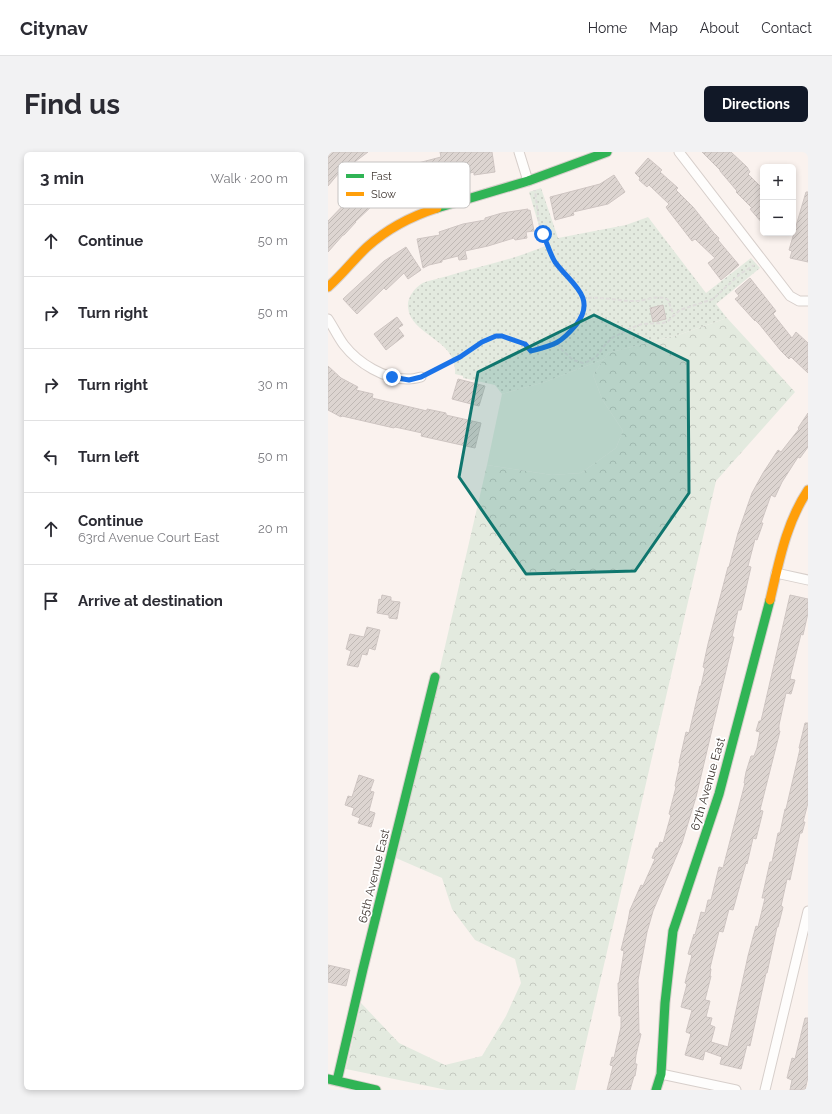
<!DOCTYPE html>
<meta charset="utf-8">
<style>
:root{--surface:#fff;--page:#f2f2f3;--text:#2b2b33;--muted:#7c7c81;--line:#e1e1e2;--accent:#111827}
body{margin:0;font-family:Raleway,sans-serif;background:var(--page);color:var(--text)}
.controls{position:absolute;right:12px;top:12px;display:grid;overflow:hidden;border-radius:6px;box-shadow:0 2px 6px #0003}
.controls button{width:36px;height:36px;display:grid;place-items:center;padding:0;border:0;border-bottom:1px solid var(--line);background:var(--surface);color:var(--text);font:20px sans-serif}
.stop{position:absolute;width:12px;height:12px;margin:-9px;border:3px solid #1a73e8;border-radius:50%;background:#fff}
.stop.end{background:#1a73e8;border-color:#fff;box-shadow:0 1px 4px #0008}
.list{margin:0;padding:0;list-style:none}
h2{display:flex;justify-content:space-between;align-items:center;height:52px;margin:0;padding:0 16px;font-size:17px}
h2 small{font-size:13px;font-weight:400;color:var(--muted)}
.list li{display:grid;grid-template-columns:26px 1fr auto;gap:12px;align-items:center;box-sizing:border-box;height:72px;padding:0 16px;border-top:1px solid var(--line)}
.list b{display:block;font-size:15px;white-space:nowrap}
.list p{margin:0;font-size:13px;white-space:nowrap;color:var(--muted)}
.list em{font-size:13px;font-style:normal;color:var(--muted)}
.icon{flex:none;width:22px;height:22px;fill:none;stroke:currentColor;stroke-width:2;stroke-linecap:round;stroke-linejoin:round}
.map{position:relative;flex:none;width:480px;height:938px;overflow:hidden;border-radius:6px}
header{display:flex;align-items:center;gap:24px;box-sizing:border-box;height:56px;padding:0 20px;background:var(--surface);border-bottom:1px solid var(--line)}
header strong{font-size:19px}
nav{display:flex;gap:22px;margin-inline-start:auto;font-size:14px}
.intro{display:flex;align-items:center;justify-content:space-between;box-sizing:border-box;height:96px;padding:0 24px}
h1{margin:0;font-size:28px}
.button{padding:10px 18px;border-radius:6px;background:var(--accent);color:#fff;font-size:14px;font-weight:700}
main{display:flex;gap:24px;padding:0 24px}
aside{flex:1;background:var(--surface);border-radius:6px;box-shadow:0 2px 6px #0003}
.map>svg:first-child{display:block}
</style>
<header>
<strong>Citynav</strong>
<nav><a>Home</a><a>Map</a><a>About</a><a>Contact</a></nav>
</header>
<div class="intro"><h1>Find us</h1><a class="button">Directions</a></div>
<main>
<aside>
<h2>3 min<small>Walk · 200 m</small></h2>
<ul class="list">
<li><svg class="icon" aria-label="ahead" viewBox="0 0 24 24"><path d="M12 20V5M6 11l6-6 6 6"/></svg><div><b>Continue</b></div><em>50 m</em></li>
<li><svg class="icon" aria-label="right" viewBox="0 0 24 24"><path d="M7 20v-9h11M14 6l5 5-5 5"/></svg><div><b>Turn right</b></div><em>50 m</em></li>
<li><svg class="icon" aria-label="right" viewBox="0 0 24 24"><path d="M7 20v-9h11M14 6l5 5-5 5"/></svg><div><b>Turn right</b></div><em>30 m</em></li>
<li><svg class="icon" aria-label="left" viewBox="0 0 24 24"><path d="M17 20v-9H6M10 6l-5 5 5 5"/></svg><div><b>Turn left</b></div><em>50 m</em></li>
<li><svg class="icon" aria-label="ahead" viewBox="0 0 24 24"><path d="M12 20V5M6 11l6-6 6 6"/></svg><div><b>Continue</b><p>63rd Avenue Court East</p></div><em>20 m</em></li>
<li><svg class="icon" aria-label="arrive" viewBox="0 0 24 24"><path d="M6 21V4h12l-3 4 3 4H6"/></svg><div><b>Arrive at destination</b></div></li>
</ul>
</aside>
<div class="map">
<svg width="480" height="938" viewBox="0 0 480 938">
<defs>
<pattern id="forest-crowns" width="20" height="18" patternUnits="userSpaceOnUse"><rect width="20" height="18" fill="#e3eadf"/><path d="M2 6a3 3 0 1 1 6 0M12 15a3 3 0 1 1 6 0" fill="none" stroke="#c4c9c0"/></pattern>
<pattern id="park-dots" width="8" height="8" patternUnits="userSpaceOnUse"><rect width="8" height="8" fill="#e3eadf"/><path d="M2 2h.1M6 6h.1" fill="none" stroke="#c4c9c0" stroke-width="1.8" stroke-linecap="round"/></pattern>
<pattern id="building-hatch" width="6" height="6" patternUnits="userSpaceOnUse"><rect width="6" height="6" fill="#ddd5d1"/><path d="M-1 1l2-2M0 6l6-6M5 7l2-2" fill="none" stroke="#bfb8b4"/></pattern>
</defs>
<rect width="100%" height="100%" fill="#faf2ee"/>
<!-- grass -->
<path fill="#e3eadf" d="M276,207l-11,16 9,24 21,32 -7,17 -35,25 -29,2 -65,-10 15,-71 43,-12z"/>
<!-- forest -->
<path fill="url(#forest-crowns)" d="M399,166l68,74 -79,89 -141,609h-128l-101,-21 15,-66 38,40 46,22 37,-9 24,-40 15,-33 -6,-24 -40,-19 -23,-31 -10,-31 -46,-20 91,-393 65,10 29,-2 35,-25 7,-17 -21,-32 -9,-24 15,-22 73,-19z"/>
<!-- park -->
<path fill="url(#park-dots)" d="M213,36l17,50 68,-13 22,-8 58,76 45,-35 9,10 -44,36 11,14 -46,16 -73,19 -4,6 -59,23 -43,12 -7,-9 -32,-7v-2l-8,-2c3,-35 -45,-38 -47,-67 -1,-9 6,-18 13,-23 7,-4 22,-6 30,-9 31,-9 64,-16 94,-29l-16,-54z"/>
<!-- building -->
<path fill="url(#building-hatch)" stroke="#cec5c2" d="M0,0h40l-24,18 -1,-2 -15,18z
M112,0h52l3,20 -21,3v-3l-36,9v2l-23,4 1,5 -19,6 -2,-6 -29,7 6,7 -17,16h1l-12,13h-1l-15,17v-31l26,-27 1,1 12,-12 5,-1v-2l25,-5 -1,-3 22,-6v-3l23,-6z
M374,0h29l16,15 3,5 -2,2 15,15v35l-13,-15 2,-1 -16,-16 1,-1 -17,-20v-1z
M320,6l14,12 -2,2 18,16 -2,2 17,17 20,25 6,6 -1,2 21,25 -18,15 -13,-17 7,-5 -20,-19 -3,2 -24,-31 -2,-3 3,-3 -20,-19 -2,2 -8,-7 1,-2 -5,-5z
M286,23l11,17 -17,12 -35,8 1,3 -4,1 -15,4 -5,-23 50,-13z
M478,40h2v70l-18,-4 2,-7 -3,-1z
M200,57v2l2,-1 4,21 -8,1 1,6 -12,2 -1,-2 -26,8 -23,5 2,8 -8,1 -1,-4 -16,4v2l-13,3 -6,3 -6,-29 23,-4 -1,-3 24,-8 22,-4v-2l17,-5z
M78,95l15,23 -13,9 -4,-6 -18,17 -2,-2 -27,26 -14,-15 41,-38z
M422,126l26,33 -3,3 19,24 4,-6 12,11v30l-17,-16 -2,2 -8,-8 -21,-26 -5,-5v1l-20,-22 4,-3 -4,-5z
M335,153l3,14 -13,3 -3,-14z
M69,165l6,8 -5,3 6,8 -18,14 -12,-16z
M0,214l13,12 17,9 -2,3 17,4 -1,4 55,13v-2l19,4v2l35,8 -6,25 -54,-12 1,-3 -27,-6 -1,1 -52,-12 -1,1 -13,-7z
M130,227l27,7 -6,20 -27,-7z
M480,261v34l-8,11 -2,-1 -16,25 -7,15 -4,-2 -10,28h2l-6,17 -2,-1 -7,27 3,1 -10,43h-3l-6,27h2l-38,160 -14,46 -29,68 -6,21 -9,48 1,53 2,1 -5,21 -1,9h2l-2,12h-1l-4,14h-23l6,-24 -3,-1 2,-8 2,1 7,-31v-11h-2l-1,-33h1l5,-32 -3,-1 7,-29 2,-11 11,-25 2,1 12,-27 -3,-1 4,-10h2l2,-6 3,1 8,-28 -2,-1 7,-27 -1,-1 5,-23h-1l7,-31 3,1 11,-47h1l4,-18 -2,-1 5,-23 20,-77h1l9,-34 14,-40 11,-20 15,-23 3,2 18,-23 -1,-1z
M54,443l9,2v4l9,1 -3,17 -8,-1v-3l-12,-2 2,-14 2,1z
M462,443l18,4v14l-5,22 -2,-1 -10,40 -1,5 5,1 -4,14 -5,-1 -7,32v6h1l-20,79 3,1 -7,28 -3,-1 -6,26 -1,-1 -13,47 -4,-1 -6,23 -4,-1 -9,37 1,1 -1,7h1l-6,24 5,1 -4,16 6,1 -2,7 5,2 -4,15 17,5 20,-91 8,-30 2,1 7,-29h-3l8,-36h2l6,-29h2l5,-24h1l14,-60 -1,-1 6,-25h3v80l-5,19h2l-3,11h-2l-10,47 -3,-1 -6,27 2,1 -5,20h-1l-10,46h-1l-16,73 -3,-1 -6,24 -21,-5 2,-7 -17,-6 -2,9 -18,-5 6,-21 -5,-2 6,-22 -11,-3 6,-23 -2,-1 7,-28 -4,-1 6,-20 1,1 6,-23 4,1 3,-13h3l8,-33 4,1 22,-85h-1l2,-11 5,-16h3l3,-8 3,-16 -4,-1 3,-10h2z
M39,475l13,3 -5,20 -6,-2 -2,7 -5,-1 -4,13 -11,-2 4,-14 -5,-2 4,-15 14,3z
M31,623l15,5 -4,11 4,1 -5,19 6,2 -4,14 -13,-4 2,-5 -8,-3 2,-7 -9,-3 3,-9 4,1z
M0,813l22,5 -4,16 -18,-4z
M477,866h3v59l-3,13h-15l2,-10 -5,-2 5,-20 3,1z"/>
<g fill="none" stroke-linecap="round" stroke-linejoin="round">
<!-- street casing -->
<g stroke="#d7cfcb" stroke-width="11">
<path id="street" d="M191,0l9,29
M351,0l111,144 9,5h9
M0,167c6,9 10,18 16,26 14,18 41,35 65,34 3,0 8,-1 12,-2
M448,421l32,7
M333,922l75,16
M437,938l43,-179"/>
</g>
<!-- fast casing -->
<g stroke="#d7cfcb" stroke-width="11">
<path id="fast" d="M109,56l91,-27 79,-29
M0,927l48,11
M9,929l26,-112 72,-292
M328,938l5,-16 4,-71 8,-72 46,-137 51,-194"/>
</g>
<!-- slow casing -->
<g stroke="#d7cfcb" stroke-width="11">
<path id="slow" d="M0,135c14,-12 25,-27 39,-40 20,-18 45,-31 70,-39
M442,448c9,-38 16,-77 38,-110"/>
</g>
<!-- path -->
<path stroke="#dfdddb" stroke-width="2" stroke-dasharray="4 2" stroke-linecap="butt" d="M254,147c19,-4 37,3 56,2 9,-1 22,-7 30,-1l6,16
M230,191l4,7 11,10 10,3 4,-1 9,-5 9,-12 7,-7 19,-10 11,-4 21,-1 5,-2 12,-11 33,-11 27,-25 14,-9
M101,221l31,-16 22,-15 14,-6h6l23,8 6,7 21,-6 11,-6 17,-20 4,-12 -3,-12 -4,-7 -23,-28 -15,-37 -4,-33"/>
<!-- street -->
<use href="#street" stroke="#fefdfc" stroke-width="9"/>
<!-- fast -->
<use href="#fast" stroke="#30b455" stroke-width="9"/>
<!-- slow -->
<use href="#slow" stroke="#ff9f0a" stroke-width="9"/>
</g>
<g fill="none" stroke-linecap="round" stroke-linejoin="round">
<!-- route -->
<path stroke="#1a73e8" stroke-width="5" d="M64,225l17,3 12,-3 39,-20 22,-15 14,-6h6l23,8 6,7c23,-6 29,-7 45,-26 22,-28 -6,-42 -21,-63 -5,-8 -8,-19 -12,-28"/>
</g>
<!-- marked area -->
<path fill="#0f766e" fill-opacity="0.2" stroke="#0f766e" stroke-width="3" stroke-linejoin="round" d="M266,163l94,46 1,132 -54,78 -109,3 -67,-97 19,-105z"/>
<g text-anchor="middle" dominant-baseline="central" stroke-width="3.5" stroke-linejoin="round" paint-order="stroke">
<!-- street labels -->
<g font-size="12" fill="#413833" stroke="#fff">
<text transform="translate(380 632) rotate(-74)">67th Avenue East</text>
<text transform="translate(46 724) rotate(-76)">65th Avenue East</text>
</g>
</g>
<!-- legend -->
<rect x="10" y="10" width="132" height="46" rx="6" fill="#fff" stroke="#c6c3c2" stroke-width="1"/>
<rect x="18" y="22" width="18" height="4" fill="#30b455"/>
<rect x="18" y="40" width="18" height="4" fill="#ff9f0a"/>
<g font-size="11" fill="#413833">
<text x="43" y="28">Fast</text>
<text x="43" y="46">Slow</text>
</g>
</svg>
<div class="controls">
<button>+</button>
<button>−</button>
</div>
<div class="stop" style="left:215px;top:82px"></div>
<div class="stop end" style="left:64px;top:225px"></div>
</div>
</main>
